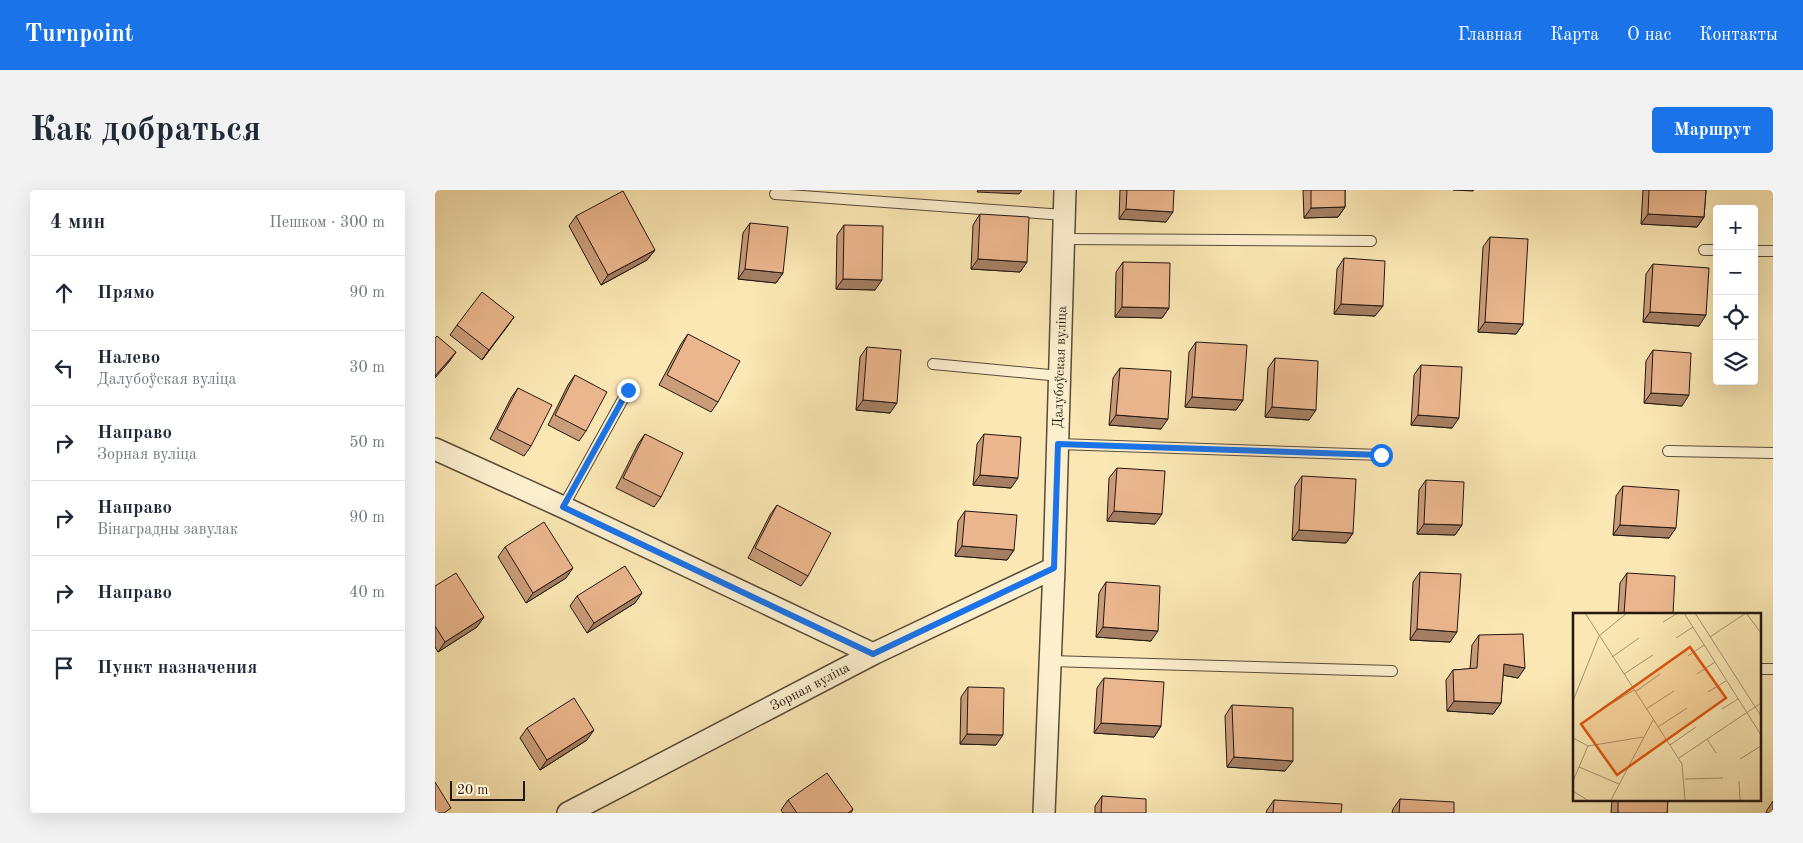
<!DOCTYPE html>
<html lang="ru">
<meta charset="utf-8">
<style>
:root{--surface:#fff;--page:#f2f2f3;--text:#1f2937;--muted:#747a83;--line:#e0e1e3;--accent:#1a73e8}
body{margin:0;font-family:"Old Standard TT",serif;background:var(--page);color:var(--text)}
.controls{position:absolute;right:15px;top:15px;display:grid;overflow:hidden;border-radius:5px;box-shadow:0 5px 20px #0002}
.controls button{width:45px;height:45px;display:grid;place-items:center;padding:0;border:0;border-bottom:1px solid var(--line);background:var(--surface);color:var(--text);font:25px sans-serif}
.scale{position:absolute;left:15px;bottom:12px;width:75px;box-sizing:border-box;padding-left:5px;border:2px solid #231710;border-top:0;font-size:14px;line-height:18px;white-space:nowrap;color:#231710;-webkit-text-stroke:4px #fcefce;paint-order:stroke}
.stop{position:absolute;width:15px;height:15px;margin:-11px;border:4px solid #1a73e8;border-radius:50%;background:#fff}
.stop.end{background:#1a73e8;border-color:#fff;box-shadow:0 1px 5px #0008}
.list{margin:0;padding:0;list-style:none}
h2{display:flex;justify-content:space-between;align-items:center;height:65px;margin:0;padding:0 20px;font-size:21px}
h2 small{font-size:16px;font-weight:400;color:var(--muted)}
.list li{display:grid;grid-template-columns:32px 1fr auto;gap:15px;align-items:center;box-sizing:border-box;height:75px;padding:0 20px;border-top:1px solid var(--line)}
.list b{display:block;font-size:19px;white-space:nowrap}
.list p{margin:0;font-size:16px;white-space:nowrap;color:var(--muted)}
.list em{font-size:16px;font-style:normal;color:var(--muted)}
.icon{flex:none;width:28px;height:28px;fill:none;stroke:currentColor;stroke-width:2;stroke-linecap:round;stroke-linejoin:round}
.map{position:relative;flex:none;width:1338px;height:623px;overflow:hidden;border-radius:5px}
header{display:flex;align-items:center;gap:30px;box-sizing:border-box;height:70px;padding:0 25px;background:var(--accent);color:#fff}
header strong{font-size:24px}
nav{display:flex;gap:28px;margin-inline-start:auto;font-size:18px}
.intro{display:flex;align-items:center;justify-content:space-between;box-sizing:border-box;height:120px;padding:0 30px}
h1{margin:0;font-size:35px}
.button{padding:12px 22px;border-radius:5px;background:var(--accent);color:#fff;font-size:18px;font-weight:700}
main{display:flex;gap:30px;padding:0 30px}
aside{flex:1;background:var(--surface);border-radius:5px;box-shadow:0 5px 20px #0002}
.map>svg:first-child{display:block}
</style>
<header>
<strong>Turnpoint</strong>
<nav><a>Главная</a><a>Карта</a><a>О нас</a><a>Контакты</a></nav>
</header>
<div class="intro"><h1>Как добраться</h1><a class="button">Маршрут</a></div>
<main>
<aside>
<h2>4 мин<small>Пешком · 300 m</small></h2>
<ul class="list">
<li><svg class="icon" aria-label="ahead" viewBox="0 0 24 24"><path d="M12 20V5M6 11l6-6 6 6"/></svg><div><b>Прямо</b></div><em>90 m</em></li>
<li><svg class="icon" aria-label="left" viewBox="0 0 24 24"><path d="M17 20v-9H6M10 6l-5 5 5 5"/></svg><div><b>Налево</b><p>Далубоўская вуліца</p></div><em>30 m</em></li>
<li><svg class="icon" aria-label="right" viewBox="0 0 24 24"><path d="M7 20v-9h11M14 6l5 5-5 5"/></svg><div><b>Направо</b><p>Зорная вуліца</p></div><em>50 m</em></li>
<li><svg class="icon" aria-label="right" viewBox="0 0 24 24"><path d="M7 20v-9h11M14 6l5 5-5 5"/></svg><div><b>Направо</b><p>Вінаградны завулак</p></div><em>90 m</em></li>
<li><svg class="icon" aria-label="right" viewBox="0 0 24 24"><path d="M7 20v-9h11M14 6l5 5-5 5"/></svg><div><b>Направо</b></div><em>40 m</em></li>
<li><svg class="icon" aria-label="arrive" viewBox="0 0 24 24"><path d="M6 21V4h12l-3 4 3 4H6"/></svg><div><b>Пункт назначения</b></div></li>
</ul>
</aside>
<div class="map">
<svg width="1338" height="623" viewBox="0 0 1338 623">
<rect width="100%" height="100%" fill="#fae7b3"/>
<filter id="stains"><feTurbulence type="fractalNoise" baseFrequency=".004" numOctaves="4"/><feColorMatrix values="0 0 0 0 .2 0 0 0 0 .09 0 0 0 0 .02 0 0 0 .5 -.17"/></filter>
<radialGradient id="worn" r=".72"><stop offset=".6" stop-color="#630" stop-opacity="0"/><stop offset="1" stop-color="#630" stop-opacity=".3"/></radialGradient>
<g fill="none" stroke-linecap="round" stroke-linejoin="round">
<!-- service casing -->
<g stroke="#594b39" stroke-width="12">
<path id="service" d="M340,4l289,21
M629,49l307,2
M1269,60h13
M1319,61h19
M498,174l127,12
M623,254l323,11
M1233,261l105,2
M128,317l65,-117
M615,471l342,10
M1324,479h14"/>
</g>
<!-- minor casing -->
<g stroke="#594b39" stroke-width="24">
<path id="minor" d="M0,259l128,58 310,147
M133,623l305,-159 181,-86
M609,623l10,-245 11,-378"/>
</g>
<!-- service -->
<use href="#service" stroke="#fcefce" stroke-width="10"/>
<!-- minor -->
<use href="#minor" stroke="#fcefce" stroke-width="21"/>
</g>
<!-- wall -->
<path fill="#ca9d79" stroke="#231710" d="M685,0h54l-8,32 -47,-3z
M868,0h42v17l-7,10 -34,1z
M1208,0h63l-2,27 -7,10 -56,-3z
M545,24l47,48 -7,10 -49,-3 2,-44z
M141,26l79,34 -8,10 -46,25 -32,-59z
M315,33l33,50 -7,10 -38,-4 5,-46z
M409,35l31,65 -39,-1 1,-54z
M1055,47l33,87 -7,10 -38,-2 5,-85z
M909,68l31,58 -41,-2 3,-45z
M688,72l46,46 -7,10 -47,-1 1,-45z
M1218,74l46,62 -56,-4 3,-48z
M79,127l-32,43 -32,-25 7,-10z
M253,144l30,68 -7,10 -52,-27 22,-41z
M761,152l47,58 -7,10 -51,-3 4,-55z
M432,157l23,66 -34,-3 4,-53z
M1218,160l29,56 -38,-3 2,-42z
M840,168l34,62 -44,-3 3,-49z
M986,175l31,63 -41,-3 3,-50z
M685,178l41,61 -52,-4 4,-47z
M140,185l11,56 -7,10 -31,-16 20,-40z
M83,198l13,58 -7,10 -34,-17 21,-41z
M210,244l16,63 -7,10 -38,-19 22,-44z
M549,244l27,54 -38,-3 4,-41z
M682,278l38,56 -48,-3 2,-43z
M867,286l51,57 -7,10 -54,-3 3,-54z
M991,290l36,45 -7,10 -38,-1 2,-44z
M1188,296l46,52 -56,-3 3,-39z
M342,315l31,71 -7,10 -53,-28 22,-43z
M530,321l49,39 -7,10 -52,-4 3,-35z
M70,357l61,31 -40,25 -28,-46z
M985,382l30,70 -40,-2 3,-58z
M1192,383l46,41h-55l2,-31z
M671,392l45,59 -55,-4 3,-44z
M0,396l42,41 -39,25 -3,-5z
M142,406l58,7 -48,30 -17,-27z
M1044,445l39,43 -15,-3 -2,28 -8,11 -46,-3 -1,-31 7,-10 17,-1 2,-24z
M669,488l57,48 -7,11 -60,-4 3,-45z
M533,497l28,58 -36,-1 1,-47z
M797,515l53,66 -58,-4 -2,-51z
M92,538l60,12 -47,30 -20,-32z
M667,606l44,17h-51v-7z
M965,609l54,14h-62l1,-4z
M1177,609h56l-1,14h-56z
M353,610l65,9 -2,4h-68l-2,-3z
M839,610l67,13h-75l1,-3z
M1338,611v12h-7l1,-3z"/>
<!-- shaded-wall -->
<path fill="#a47f63" stroke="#231710" d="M543,0h44l-3,4 -42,-2z
M1018,0h21l-1,1z
M910,17l-7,10 -34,1 7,-10z
M691,19l47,3 -7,10 -47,-3z
M1213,24l56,3 -7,10 -56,-3z
M220,60l-8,10 -46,25 7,-10z
M543,69l49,3 -7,10 -49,-3z
M310,79l38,4 -7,10 -38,-4z
M408,89l39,1 -7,10 -39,-1z
M906,114l42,2 -8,10 -41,-2z
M687,117l47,1 -7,10 -47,-1z
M1215,122l56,3 -7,11 -56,-4z
M79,127l-7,10 -25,33 7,-10z
M1050,132l38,2 -7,10 -38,-2z
M21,162l-7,10 -14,16v-2z
M1216,203l38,2 -7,11 -38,-3z
M757,207l51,3 -7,10 -51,-3z
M428,210l34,3 -7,10 -34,-3z
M837,217l44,3 -7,10 -44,-3z
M681,225l52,4 -7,10 -52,-4z
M983,225l41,3 -7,10 -41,-3z
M545,285l38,3 -7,10 -38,-3z
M679,321l48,3 -7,10 -48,-3z
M989,334l38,1 -7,10 -38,-1z
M1185,335l56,3 -7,10 -56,-3z
M864,340l54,3 -7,10 -54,-3z
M527,356l52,4 -7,10 -52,-4z
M138,378l-7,10 -40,25 7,-10z
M207,403l-7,10 -48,30 7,-10z
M49,427l-7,10 -39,25 7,-10z
M668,437l55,4 -7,10 -55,-4z
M982,439l40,3 -7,10 -40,-2z
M1069,474l21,4 -7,10 -21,-4z
M1019,511l47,2 -8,11 -46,-3z
M666,533l60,3 -7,11 -60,-4z
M159,540l-7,10 -47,30 7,-10z
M532,544l36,1 -7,10 -36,-1z
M799,567l59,4 -8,10 -58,-4z"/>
<!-- building -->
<path fill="#ebb68d" stroke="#231710" d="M692,0h47l-1,22 -47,-3z
M876,0h34v17l-34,1z
M1214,0h57l-2,27 -56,-3z
M188,1l32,59 -47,25 -32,-59z
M545,24l49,3 -2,45 -49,-3z
M315,33l38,4 -5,46 -38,-4z
M409,35l39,1 -1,54 -39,-1z
M1055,47l38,2 -5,85 -38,-2z
M909,68l41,3 -2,45 -42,-2z
M688,72l47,1 -1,45 -47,-1z
M1218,74l56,4 -3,47 -56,-3z
M47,102l32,25 -25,33 -32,-25z
M253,144l52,27 -22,41 -51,-27z
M2,146l19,16 -21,24v-38z
M761,152l51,3 -4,55 -51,-3z
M432,157l34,3 -4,53 -34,-3z
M1218,160l38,3 -2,42 -38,-2z
M840,168l43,3 -2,49 -44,-3z
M986,175l41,2 -3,51 -41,-3z
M685,178l51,3 -3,48 -52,-4z
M140,185l32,17 -21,39 -31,-16z
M83,198l34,17 -21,41 -34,-17z
M210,244l38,19 -22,44 -38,-19z
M549,244l37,3 -3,41 -38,-3z
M682,278l48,3 -3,43 -48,-3z
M867,286l54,3 -3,54 -54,-3z
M991,290l38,2 -2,43 -38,-1z
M1188,296l56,4 -3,38 -56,-3z
M342,315l54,28 -23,43 -53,-28z
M530,321l52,4 -3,35 -52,-4z
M109,332l29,46 -40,25 -28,-46z
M190,376l17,27 -48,30 -17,-27z
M985,382l41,2 -4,58 -40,-3z
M21,383l28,44 -39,25 -10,-16v-40z
M1192,383l48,3 -2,38h-49z
M671,392l54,4 -2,45 -55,-4z
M1088,444l2,34 -21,-4 -3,39 -47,-2 -1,-31 24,-2 2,-33z
M669,488l60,4 -3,44 -60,-3z
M533,497l36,1 -1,47 -36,-1z
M139,508l20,32 -47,30 -20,-32z
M797,515l61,3v53l-59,-4z
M392,583l26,36 -5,4h-51l-9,-13z
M0,592l16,26 -7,5h-9z
M667,606l44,3v14h-45z
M965,609l54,3v11h-55z
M1183,609h50l-1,14h-49z
M839,610l68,4 -1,9h-68z"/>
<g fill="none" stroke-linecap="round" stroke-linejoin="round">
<!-- route -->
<path stroke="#1a73e8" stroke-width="6" d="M193,200l-65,117 310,147 181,-86 4,-124 323,11"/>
</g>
<g text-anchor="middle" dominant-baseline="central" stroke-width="4" stroke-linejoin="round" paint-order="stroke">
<!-- street labels -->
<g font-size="14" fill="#231710" stroke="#fcefce">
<text transform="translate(625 177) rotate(-88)">Далубоўская вуліца</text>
<text transform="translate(375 497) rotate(-28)">Зорная вуліца</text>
</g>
</g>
<!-- overview -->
<g transform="translate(1138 423)">
<rect width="188" height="188" fill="#fae7b3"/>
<path fill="none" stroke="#a49472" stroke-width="1" d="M12,0l97,151 3,36M111,0l77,122M122,0l66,103M173,0l15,20M90,9l15,-9M137,24l36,-24M103,25l17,-11M115,43l16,-11M39,44l27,-19M51,61l29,-19M124,61l18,-12M62,79l25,-18M135,79l18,-11M0,88l26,-65 28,-23M36,92l25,-15M73,96l28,-18M149,96l16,-10M85,114l29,-19M0,125l15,8 55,-9M134,126l9,14M97,132l26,-18M106,145l82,-55M167,146l21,-13M6,154l40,17M112,166l38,-1M0,168l15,-35M166,168l1,19M0,178l14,9M38,187l42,-80"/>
<path fill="#de560c" fill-opacity="0.15" stroke="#de560c" stroke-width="2.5" d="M117,34l36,51 -109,77 -36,-51z"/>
<rect width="188" height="188" fill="none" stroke="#231710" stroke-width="2.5"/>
</g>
<rect width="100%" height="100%" filter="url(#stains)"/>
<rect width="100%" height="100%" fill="url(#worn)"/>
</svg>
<div class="controls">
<button>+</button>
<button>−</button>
<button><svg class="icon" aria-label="locate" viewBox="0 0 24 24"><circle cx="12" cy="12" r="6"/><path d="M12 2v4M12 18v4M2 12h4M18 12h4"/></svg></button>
<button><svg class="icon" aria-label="layers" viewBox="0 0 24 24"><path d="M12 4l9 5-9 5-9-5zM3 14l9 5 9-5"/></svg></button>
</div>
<div class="scale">20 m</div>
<div class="stop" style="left:946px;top:265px"></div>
<div class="stop end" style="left:193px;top:200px"></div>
</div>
</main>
